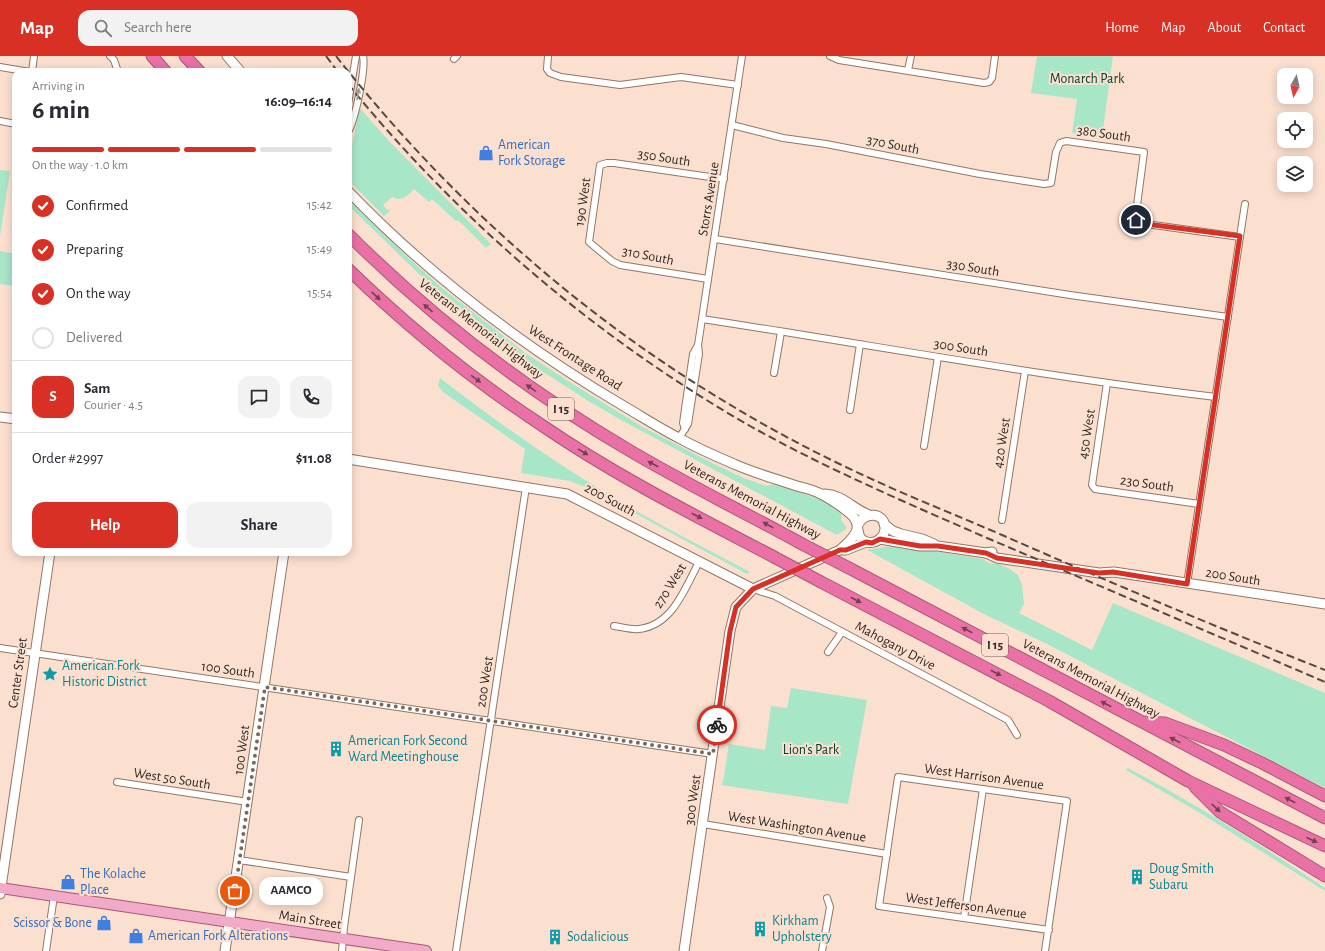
<!DOCTYPE html>
<meta charset="utf-8">
<style>
:root{--surface:#fff;--page:#f2f2f3;--text:#2b2b33;--muted:#7c7c81;--line:#e1e1e2;--accent:#d93025}
body{margin:0;font-family:"Alegreya Sans",sans-serif;background:var(--page);color:var(--text);height:100vh;display:flex;flex-direction:column;font-size:15px;white-space:nowrap}
*{box-sizing:border-box;margin:0}
p{font-size:13px;color:var(--muted)}
.icon{flex:none;width:22px;height:22px;fill:none;stroke:currentColor;stroke-width:2;stroke-linecap:round;stroke-linejoin:round}
.map{position:relative;flex:1;overflow:hidden}
.details{position:absolute;left:12px;top:12px;width:340px;height:488px;display:flex;flex-direction:column;background:var(--surface);border-radius:12px;box-shadow:0 2px 10px #0003}
.details>*{flex:none}
.needle{width:26px;rotate:188deg}
.controls{position:absolute;left:1277px;top:12px;display:grid;gap:8px}
.controls a{display:grid;place-items:center;width:36px;height:36px;border-radius:8px;background:var(--surface);box-shadow:0 2px 10px #0003;font-size:20px}
.pin{position:absolute;display:grid;place-items:center;width:34px;height:34px;color:#fff;margin:-17px;border:2px solid #fff;border-radius:50%;box-shadow:0 1px 4px #0007}
.courier{position:absolute;display:grid;place-items:center;width:40px;height:40px;margin:-20px;border:3px solid #d93025;border-radius:50%;background:#fff;color:#222;box-shadow:0 1px 5px #0007}
.bubble{position:absolute;height:28px;border-radius:12px;background:var(--surface);box-shadow:0 2px 10px #0003;font-size:13px;font-weight:700;line-height:28px;text-align:center}
.summary em{font-style:normal;font-weight:700}
.summary div{display:flex;flex-direction:column-reverse}
.summary{display:flex;align-items:center;justify-content:space-between;height:68px;padding:0 20px}
h1{font-size:26px;font-weight:700;line-height:30px}
.bar{display:grid;grid-template-columns:repeat(4,1fr);gap:6px 4px;align-content:center;height:48px;padding:0 20px}
.bar i{height:5px;border-radius:3px;background:var(--line)}
.bar .active{background:var(--accent)}
.bar p{grid-column:span 4}
.line{display:flex;align-items:center;gap:10px;padding:0 20px;border-top:1px solid var(--line)}
.line div{flex:1}
.round{display:grid;place-items:center;flex:none;width:42px;height:42px;border-radius:12px;background:var(--page)}
ol{padding:0 20px;list-style:none}
li{display:flex;align-items:center;gap:12px;height:44px}
li p{margin-inline-start:auto}
li .icon{padding:4px;border-radius:50%;background:var(--accent);color:#fff;stroke-width:4}
li:last-child{color:var(--muted)}
li i{width:22px;height:22px;border:2px solid var(--line);border-radius:50%}
.primary-button{display:flex;gap:8px;margin-top:auto;padding:8px 20px}
.primary-button a{flex:1;height:46px;border-radius:12px;background:var(--accent);color:#fff;font-size:16px;font-weight:700;line-height:46px;text-align:center}
.primary-button a+a{background:var(--page);color:var(--text)}
header{display:flex;align-items:center;gap:24px;box-sizing:border-box;height:56px;padding:0 20px;background:var(--accent);color:#fff}
header strong{font-size:19px}
nav{display:flex;gap:22px;margin-inline-start:auto;font-size:14px}
.search{width:280px;height:36px;background:var(--page);display:flex;align-items:center;gap:10px;box-sizing:border-box;padding:0 14px;border-radius:12px;color:var(--muted);font-size:15px}
.map>svg:first-child{display:block}
.green{fill:#a8e6c8}
.lines{fill:none;stroke-linecap:round;stroke-linejoin:round}
.street-casing{stroke:#937664;stroke-width:8}
.secondary-casing{stroke:#937664;stroke-width:11}
.primary-casing{stroke:#a95776;stroke-width:12}
.highway-casing{stroke:#a95776;stroke-width:13}
.street{stroke:#fff;stroke-width:6}
.secondary{stroke:#fff;stroke-width:9}
.primary{stroke:#f2aac9;stroke-width:10}
.highway{stroke:#e971a5;stroke-width:11}
.rail{stroke:#574940;stroke-width:2;stroke-dasharray:8 4;stroke-linecap:butt}
.highway-bridge-casing{stroke:#a95776;stroke-width:13;stroke-linecap:butt}
.highway-bridge{stroke:#e971a5;stroke-width:11}
.oneway{fill:#a39e9b}
.oneway2{fill:#73414f}
.done{stroke:#79685e;stroke-width:4;stroke-dasharray:0 7.2}
.route{stroke:#d93025;stroke-width:5}
.labels{text-anchor:middle;dominant-baseline:central;stroke-width:4;stroke-linejoin:round;paint-order:stroke}
.shield{fill:#fbe0d0;stroke:#6f5e55;stroke-width:1}
.shield-label{font-size:13px;font-weight:bold;fill:#332720}
.park-label{font-size:14px;fill:#02402b;stroke:#fbe0d0}
.street-label{font-size:14px;fill:#332720;stroke:#fbe0d0}
.shop-label{font-size:14px;fill:#366cbe;stroke:#fbe0d0;text-anchor:start}
.culture-label{font-size:14px;fill:#0d838f;stroke:#fbe0d0;text-anchor:start}
</style>
<header>
<strong>Map</strong>
<div class="search"><svg class="icon" aria-label="search" viewBox="0 0 24 24"><circle cx="10" cy="10" r="6"/><path d="M15 15l6 6"/></svg>Search here</div>
<nav><a>Home</a><a>Map</a><a>About</a><a>Contact</a></nav>
</header>
<div class="map">
<svg width="1325" height="895" viewBox="0 0 1325 895">
<rect width="100%" height="100%" fill="#fbe0d0"/>
<g class="green">
<path d="M1037 0H1113L1102 81 1072 77 1077 43 1031 37Z"/>
<path d="M359 51 387 83 491 188 486 192 458 164 456 165 432 143 429 146 414 133C407 140 402 146 392 141L383 149 387 154 389 153 390 155 384 160 351 127C342 116 351 97 353 85 356 74 357 62 359 51Z"/>
<path d="M0 114 10 115 0 180Z"/>
<path d="M348 144 413 206 442 232 524 296 568 325 641 370 714 408 744 422 766 430 775 428 822 444 842 456 841 464 847 472 837 479 621 364 590 346 526 305 484 273 418 217 348 149Z"/>
<path d="M0 195 16 198V230L0 228Z"/>
<path d="M440 322C503 371 569 416 638 456 675 477 713 496 750 516L747 518 662 472 608 442 583 430 570 425 521 417 525 393 443 336 438 330Z"/>
<path d="M892 490 906 493 909 491 983 503 989 507 999 508 1010 513 1018 519 1022 529 1024 548 1019 557 1092 594 1113 547 1325 637V732L1045 587 984 558 867 494Z"/>
<path d="M791 632 867 644 848 748 721 729 723 726 729 688 765 694 771 650 787 652Z"/>
<path d="M1128 712C1196 748 1261 789 1325 832V835L1200 757 1126 714Z"/>
</g>
<g class="lines">
<defs>
<g id="street">
<path d="M110 0 114 4 118 16"/>
<path d="M548 0 547 13 550 17 561 21 620 29 681 21 738 29"/>
<path d="M830 0 839 4 984 27 989 26 992 22 995 0"/>
<path d="M454 3 457 0"/>
<path d="M0 11 30 16"/>
<path d="M908 14 911 0"/>
<path d="M32 16 34 0"/>
<path d="M348 48 356 0"/>
<path d="M0 65 16 68"/>
<path d="M732 69 783 82 826 88 980 118 1044 128 1051 127 1056 96 1060 87 1066 85 1144 96 1136 157V164L1146 168 1240 181"/>
<path d="M348 76C355 64 366 13 363 0"/>
<path d="M715 183 1070 239 1228 261"/>
<path d="M708 223 620 209 612 205 589 186 600 109 607 107H614L724 123"/>
<path d="M702 263C873 289 1044 321 1216 341"/>
<path d="M774 317 781 276"/>
<path d="M1107 327 1092 429 1095 433 1199 448"/>
<path d="M850 354 860 288"/>
<path d="M685 373 683 367 688 332 693 298 698 289"/>
<path d="M679 382 688 368 699 298 698 289 742 0"/>
<path d="M924 390 938 301"/>
<path d="M1002 464 1025 315"/>
<path d="M1187 528 1245 148"/>
<path d="M753 533 775 540 1008 664 1017 679"/>
<path d="M614 570C622 571 631 574 639 573 673 569 685 532 699 506"/>
<path d="M0 592 713 698"/>
<path d="M828 596 842 576"/>
<path d="M117 726 248 746"/>
<path d="M703 768 887 798"/>
<path d="M239 804 351 821"/>
<path d="M964 862 983 733"/>
<path d="M46 895 54 840"/>
<path d="M342 895 344 871 359 764"/>
<path d="M456 895 526 431"/>
<path d="M822 895 830 851 827 842"/>
<path d="M1045 895 1067 745 898 721 879 850 1049 874"/>
</g>
<g id="secondary">
<path d="M227 0 241 16"/>
<path d="M348 135C430 220 525 292 627 352 644 362 661 373 679 382 697 392 715 400 734 408 754 417 776 423 797 430 805 432 814 434 821 438 827 441 833 445 839 449 844 453 851 457 855 463 860 471 855 483 867 486 876 488 884 482 885 473 886 456 863 454 857 471"/>
<path d="M0 361 16 363"/>
<path d="M348 403 567 438 753 533"/>
<path d="M825 438C843 439 853 453 869 459"/>
<path d="M884 468 893 475 901 478 922 483 934 488"/>
<path d="M880 483 920 490H938L986 497 992 496"/>
<path d="M843 494H846L866 486"/>
<path d="M986 497 997 502 1099 517 1114 516 1325 548"/>
<path d="M0 838 50 496"/>
<path d="M225 895 284 496"/>
<path d="M684 895 730 575 736 551 753 533 840 494C847 487 853 484 857 474"/>
</g>
<path id="primary" d="M0 832 426 895"/>
<g id="highway">
<path d="M152 0 166 16"/>
<path d="M185 0 200 16"/>
<path d="M348 178C432 262 525 333 627 393 684 427 744 456 802 488"/>
<path d="M348 213C408 271 473 324 543 370 616 420 696 460 774 501"/>
<path d="M849 512 1325 762"/>
<path d="M821 526 1049 645 1188 725 1325 790"/>
<path d="M1146 666 1165 667 1224 689 1262 707 1325 740"/>
<path d="M1195 731 1220 756 1325 820"/>
</g>
</defs>
<use href="#street" class="street-casing"/>
<use href="#secondary" class="secondary-casing"/>
<use href="#primary" class="primary-casing"/>
<use href="#highway" class="highway-casing"/>
<use href="#street" class="street"/>
<use href="#secondary" class="secondary"/>
<use href="#primary" class="primary"/>
<use href="#highway" class="highway"/>
<g class="rail">
<path d="M326 0 338 16"/>
<path d="M336 0C442 135 572 253 719 342 766 371 815 397 865 420 910 441 956 459 1002 479 1109 526 1216 571 1325 614"/>
<path d="M348 28C459 165 598 283 750 370 827 413 907 447 987 482 1100 530 1213 578 1325 626"/>
</g>
<defs>
<g id="highway-bridge">
<path d="M802 488 849 512"/>
<path d="M774 501 821 526"/>
</g>
</defs>
<use href="#highway-bridge" class="highway-bridge-casing"/>
<use href="#highway-bridge" class="highway-bridge"/>
</g>
<defs><path id="oneway-solid" d="M-6-.8H1V-3.2L6.5 0L1 3.2V.8H-6Z"/></defs>
<use class="oneway" href="#oneway-solid" transform="translate(358 38) rotate(-81)"/>
<g class="oneway2">
<use href="#oneway-solid" transform="translate(376 240) rotate(43)"/>
<use href="#oneway-solid" transform="translate(428 252) rotate(-140)"/>
<use href="#oneway-solid" transform="translate(476 323) rotate(36)"/>
<use href="#oneway-solid" transform="translate(531 332) rotate(-145)"/>
<use href="#oneway-solid" transform="translate(583 396) rotate(31)"/>
<use href="#oneway-solid" transform="translate(653 408) rotate(-152)"/>
<use href="#oneway-solid" transform="translate(697 460) rotate(28)"/>
<use href="#oneway-solid" transform="translate(768 469) rotate(-151)"/>
<use href="#oneway-solid" transform="translate(856 544) rotate(28)"/>
<use href="#oneway-solid" transform="translate(967 574) rotate(-152)"/>
<use href="#oneway-solid" transform="translate(996 617) rotate(28)"/>
<use href="#oneway-solid" transform="translate(1106 648) rotate(-152)"/>
<use href="#oneway-solid" transform="translate(1175 684) rotate(-153)"/>
<use href="#oneway-solid" transform="translate(1290 744) rotate(-152)"/>
<use href="#oneway-solid" transform="translate(1216 752) rotate(43)"/>
<use href="#oneway-solid" transform="translate(1312 784) rotate(25)"/>
</g>
<g class="lines">
<path class="done" d="M235 835 265 631 713 698 717 669"/>
<path class="route" d="M717 669 730 575 736 551 753 533 840 494H846L866 486 872 487 880 483 920 490H938L986 497 997 502 1099 517 1113 516 1187 528 1240 180 1146 168 1136 164"/>
</g>
<defs>
<symbol id="shop-bare" viewBox="-9 -9 18 18"><path d="M-5-2.5h2.3a2.7 3.5 0 0 1 5.4 0H5L5.5 6h-11ZM-1.5-2.5h3a1.5 2.3 0 0 0-3 0Z" fill="#3f7fe0" stroke="#fbe0d0" stroke-width="2.5" paint-order="stroke"/></symbol>
<symbol id="sight-bare" viewBox="-9 -9 18 18"><path d="M0-6L1.8-2.2L6-1.7L2.9 1.2L3.7 5.4L0 3.3L-3.7 5.4L-2.9 1.2L-6-1.7L-1.8-2.2Z" fill="#0f9aa8" stroke="#fbe0d0" stroke-width="2.5" paint-order="stroke"/></symbol>
<symbol id="building-bare" viewBox="-9 -9 18 18"><path d="M-4-6H4V6H1V3H-1V6H-4ZM-2.5-4.3h1.7v1.8h-1.7ZM.8-4.3h1.7v1.8H.8ZM-2.5-1h1.7V.8h-1.7ZM.8-1h1.7V.8H.8Z" fill="#0f9aa8" stroke="#fbe0d0" stroke-width="2.5" paint-order="stroke"/></symbol>
</defs>
<g fill-rule="evenodd">
<use href="#shop-bare" x="475" y="86" width="22" height="22"/>
<use href="#sight-bare" x="39" y="607" width="22" height="22"/>
<use href="#building-bare" x="325" y="682" width="22" height="22"/>
<use href="#building-bare" x="1126" y="810" width="22" height="22"/>
<use href="#shop-bare" x="57" y="815" width="22" height="22"/>
<use href="#shop-bare" x="93" y="856" width="22" height="22"/>
<use href="#building-bare" x="749" y="862" width="22" height="22"/>
<use href="#shop-bare" x="125" y="869" width="22" height="22"/>
<use href="#building-bare" x="544" y="870" width="22" height="22"/>
</g>
<g class="labels">
<g class="shield">
<rect x="548" y="342" width="26" height="22" rx="3"/>
<rect x="982" y="578" width="26" height="22" rx="3"/>
</g>
<g class="shield-label">
<text x="561" y="353">I 15</text>
<text x="995" y="589">I 15</text>
</g>
<g class="park-label">
<text x="1087" y="23">Monarch Park</text>
<text x="811" y="694">Lion's Park</text>
</g>
<g class="street-label">
<text transform="translate(1104 78) rotate(8)">380 South</text>
<text transform="translate(893 89) rotate(11)">370 South</text>
<text transform="translate(664 102) rotate(9)">350 South</text>
<text transform="translate(709 143) rotate(-81)">Storrs Avenue</text>
<text transform="translate(583 146) rotate(-82)">190 West</text>
<text transform="translate(648 200) rotate(11)">310 South</text>
<text transform="translate(973 212) rotate(9)">330 South</text>
<text transform="translate(481 273) rotate(38)">Veterans Memorial Highway</text>
<text transform="translate(961 292) rotate(9)">300 South</text>
<text transform="translate(575 302) rotate(33)">West Frontage Road</text>
<text transform="translate(1087 378) rotate(-81)">450 West</text>
<text transform="translate(1002 387) rotate(-81)">420 West</text>
<text transform="translate(1147 428) rotate(8)">230 South</text>
<text transform="translate(610 444) rotate(28)">200 South</text>
<text transform="translate(752 444) rotate(28)">Veterans Memorial Highway</text>
<text transform="translate(1233 521) rotate(9)">200 South</text>
<text transform="translate(670 530) rotate(-58)">270 West</text>
<text transform="translate(895 590) rotate(28)">Mahogany Drive</text>
<text transform="translate(228 614) rotate(8)">100 South</text>
<text transform="translate(18 617) rotate(-82)">Center Street</text>
<text transform="translate(1091 623) rotate(28)">Veterans Memorial Highway</text>
<text transform="translate(485 626) rotate(-81)">200 West</text>
<text transform="translate(242 694) rotate(-82)">100 West</text>
<text transform="translate(984 721) rotate(8)">West Harrison Avenue</text>
<text transform="translate(172 723) rotate(9)">West 50 South</text>
<text transform="translate(693 744) rotate(-82)">300 West</text>
<text transform="translate(797 771) rotate(9)">West Washington Avenue</text>
<text transform="translate(966 850) rotate(8)">West Jefferson Avenue</text>
<text transform="translate(310 864) rotate(9)">Main Street</text>
</g>
<g class="shop-label">
<text x="498" y="89">American<tspan x="498" dy="16">Fork Storage</tspan></text>
<text x="80" y="818">The Kolache<tspan x="80" dy="16">Place</tspan></text>
<text x="92" y="867" text-anchor="end">Scissor &amp; Bone</text>
<text x="148" y="880">American Fork Alterations</text>
</g>
<g class="culture-label">
<text x="62" y="610">American Fork<tspan x="62" dy="16">Historic District</tspan></text>
<text x="348" y="685">American Fork Second<tspan x="348" dy="16">Ward Meetinghouse</tspan></text>
<text x="1149" y="813">Doug Smith<tspan x="1149" dy="16">Subaru</tspan></text>
<text x="772" y="865">Kirkham<tspan x="772" dy="16">Upholstery</tspan></text>
<text x="567" y="881">Sodalicious</text>
</g>
</g>
</svg>
<div class="controls">
<a><svg class="needle" viewBox="-14 -14 28 28"><path d="M0-13l5 13h-10z" fill="#e53935"/><path d="M0 13l5-13h-10z" fill="#7c7c81"/></svg></a>
<a><svg class="icon" aria-label="locate" viewBox="0 0 24 24"><circle cx="12" cy="12" r="6"/><path d="M12 2v4M12 18v4M2 12h4M18 12h4"/></svg></a>
<a><svg class="icon" aria-label="layers" viewBox="0 0 24 24"><path d="M12 4l9 5-9 5-9-5zM3 14l9 5 9-5"/></svg></a>
</div>
<div class="pin" style="left:235px;top:835px;background:#ea580c"><svg class="icon" aria-label="bag" viewBox="0 0 24 24"><path d="M5 8h14l-1 12H6zM9 8a3 3 0 0 1 6 0"/></svg></div>
<div class="pin" style="left:1136px;top:164px;background:#1f2937"><svg class="icon" aria-label="home" viewBox="0 0 24 24"><path d="M3 11l9-7 9 7M6 9v11h12V9"/></svg></div>
<div class="courier" style="left:717px;top:669px"><svg class="icon" aria-label="bike" viewBox="0 0 24 24"><circle cx="6" cy="16" r="4"/><circle cx="18" cy="16" r="4"/><path d="M6 16l4-8h5l3 8M10 8l3 8H6M13 5h3"/></svg></div>
<div class="bubble" style="left:259px;top:821px;width:64px">AAMCO</div>
<section class="details">
<div class="summary"><div><h1>6 min</h1><p>Arriving in</p></div><em>16:09–16:14</em></div>
<div class="bar"><i class="active"></i><i class="active"></i><i class="active"></i><i></i><p>On the way · 1.0 km</p></div>
<ol>
<li><svg class="icon" aria-label="check" viewBox="0 0 24 24"><path d="M5 12l5 5 9-10"/></svg>Confirmed<p>15:42</p></li>
<li><svg class="icon" aria-label="check" viewBox="0 0 24 24"><path d="M5 12l5 5 9-10"/></svg>Preparing<p>15:49</p></li>
<li><svg class="icon" aria-label="check" viewBox="0 0 24 24"><path d="M5 12l5 5 9-10"/></svg>On the way<p>15:54</p></li>
<li><i></i>Delivered</li>
</ol>
<div class="line" style="height:72px"><b class="round" style="background:var(--accent);color:#fff">S</b><div><b>Sam</b><p>Courier · 4.5</p></div><a class="round"><svg class="icon" aria-label="chat" viewBox="0 0 24 24"><path d="M4 5h16v11H9l-5 4z"/></svg></a><a class="round"><svg class="icon" aria-label="phone" viewBox="0 0 24 24"><path d="M5 4h4l2 5-3 2q2 4 5 5l2-3 5 2v4C11 20 4 13 5 4z"/></svg></a></div>
<div class="line" style="height:52px"><div>Order #2997</div><b>$11.08</b></div>
<div class="primary-button"><a>Help</a><a>Share</a></div>
</section>
</div>
